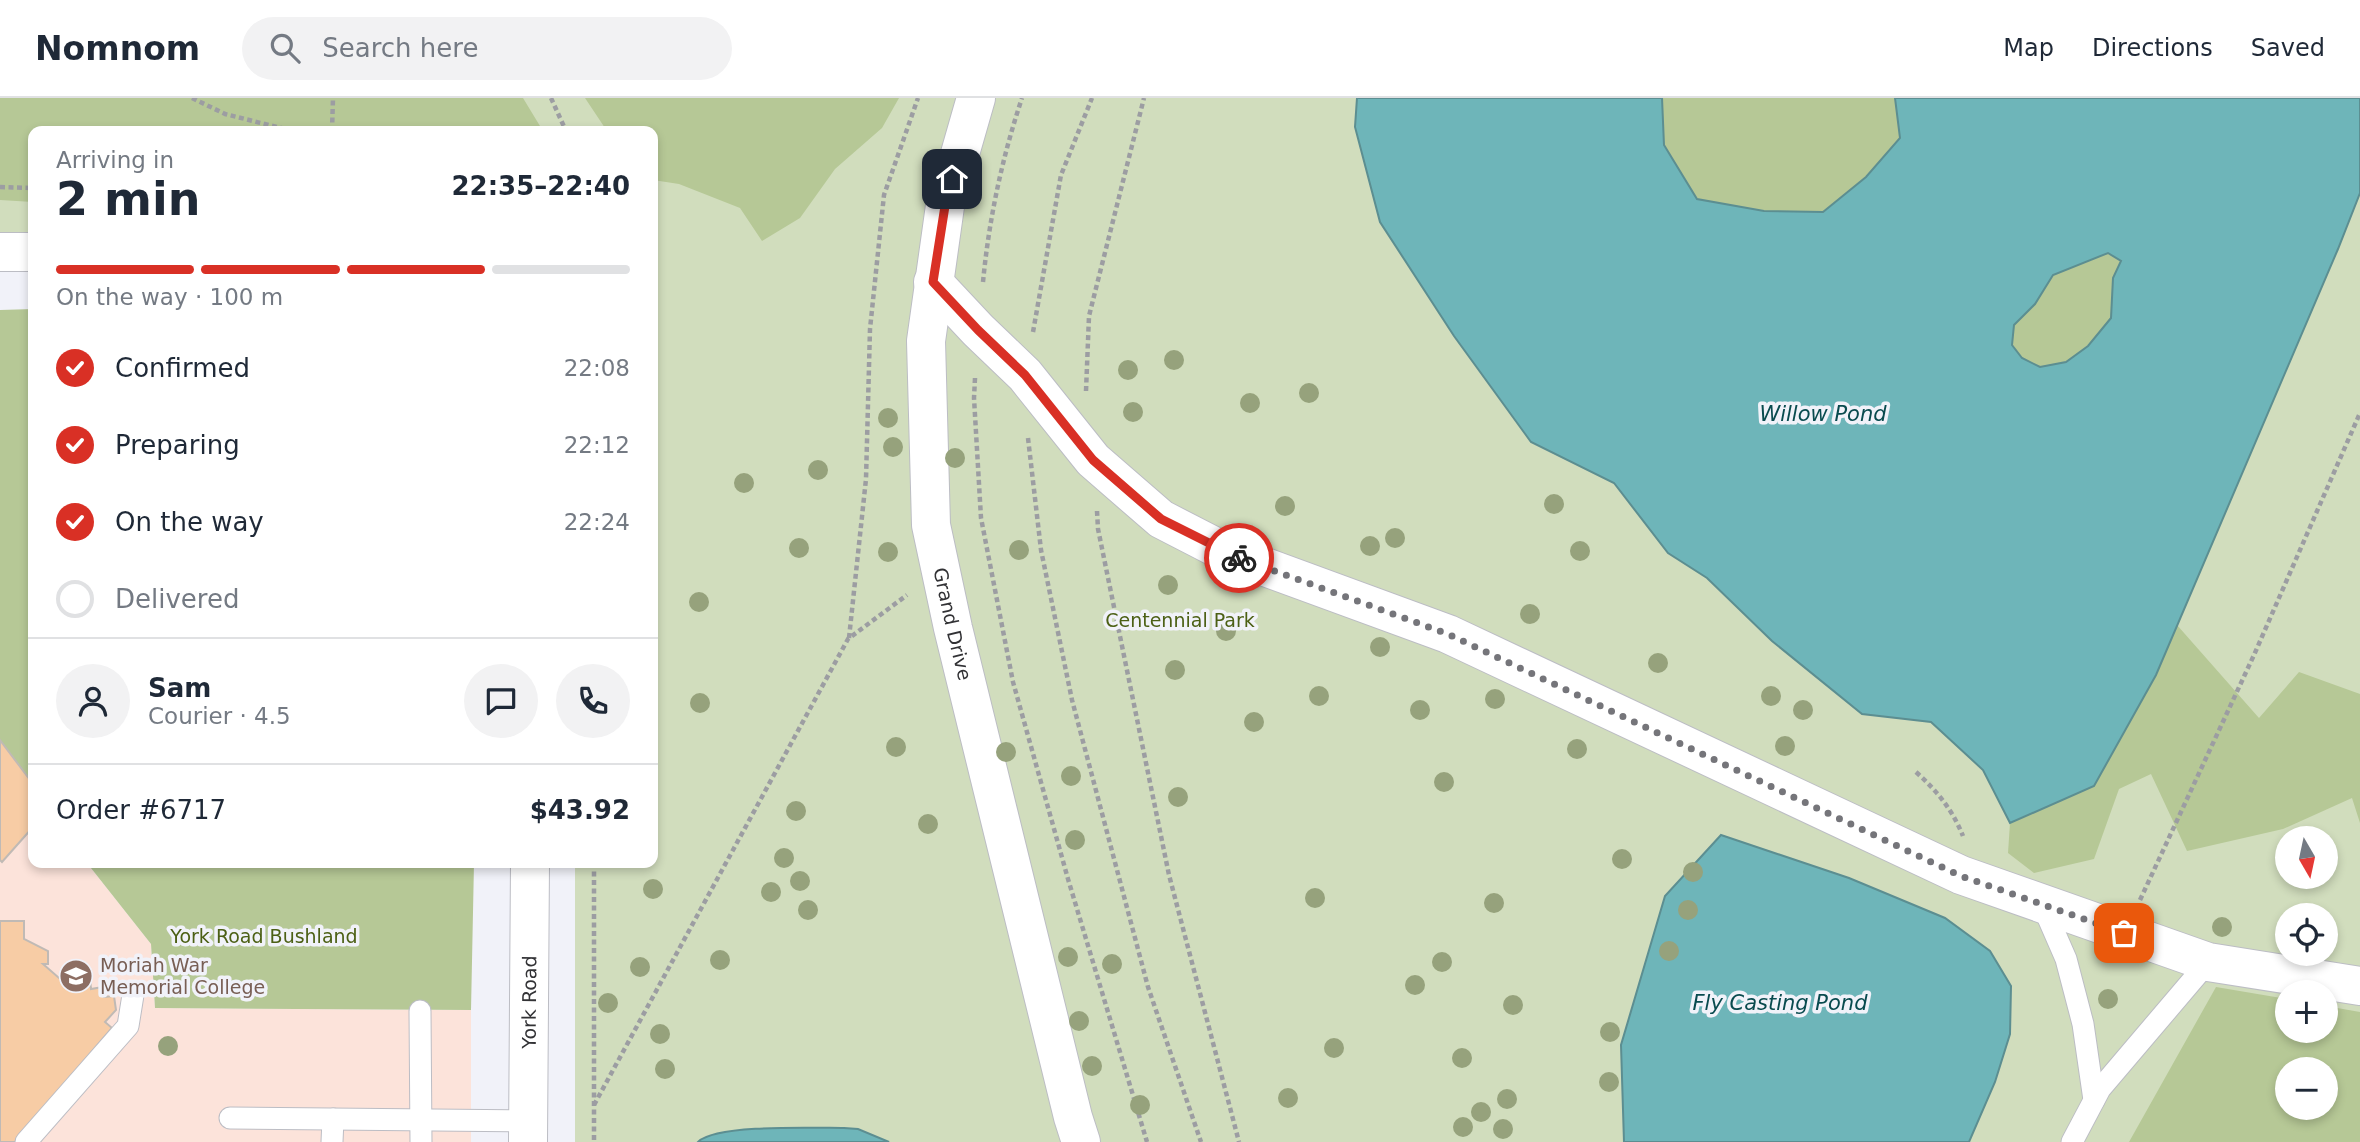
<!DOCTYPE html>
<meta charset="utf-8">
<style>
:root{--surface:#fff;--page:#f2f2f3;--text:#1f2937;--muted:#747a83;--line:#e0e1e3;--accent:#d93025}
body{margin:0;font-family:"DejaVu Sans",sans-serif;background:var(--page);color:var(--text);height:100vh;display:flex;flex-direction:column;font-size:26px;white-space:nowrap}
*{box-sizing:border-box;margin:0}
p{font-size:23px;color:var(--muted)}
.icon{flex:none;width:38px;height:38px;fill:none;stroke:currentColor;stroke-width:2;stroke-linecap:round;stroke-linejoin:round}
.map{position:relative;flex:1;overflow:hidden}
.drawer{position:absolute;left:28px;top:28px;width:630px;height:742px;display:flex;flex-direction:column;background:var(--surface);border-radius:14px;box-shadow:0 4px 10px #0003}
.drawer>*{flex:none}
.needle{width:46px;rotate:171deg}
.controls{position:absolute;left:2275px;top:728px;display:grid;gap:14px}
.controls a{display:grid;place-items:center;width:63px;height:63px;border-radius:50%;background:var(--surface);box-shadow:0 4px 10px #0003;font-size:35px}
.pin{position:absolute;display:grid;place-items:center;width:60px;height:60px;color:#fff;margin:-30px;border-radius:14px;box-shadow:0 4px 10px #0006}
.courier{position:absolute;display:grid;place-items:center;width:70px;height:70px;margin:-35px;border:5px solid #d93025;border-radius:50%;background:#fff;color:#222;box-shadow:0 2px 9px #0007}
.summary em{font-style:normal;font-weight:800}
.summary div{display:flex;flex-direction:column-reverse}
.summary{display:flex;align-items:center;justify-content:space-between;height:119px;padding:0 28px}
h1{font-size:46px;font-weight:800;line-height:52px}
.bar{display:grid;grid-template-columns:repeat(4,1fr);gap:10px 7px;align-content:center;height:84px;padding:0 28px}
.bar i{height:9px;border-radius:5px;background:var(--line)}
.bar .current{background:var(--accent)}
.bar p{grid-column:span 4}
.line{display:flex;align-items:center;gap:18px;padding:0 28px;border-top:2px solid var(--line)}
.line div{flex:1}
.round{display:grid;place-items:center;flex:none;width:74px;height:74px;border-radius:37px;background:var(--page)}
ol{padding:0 28px;list-style:none}
li{display:flex;align-items:center;gap:21px;height:77px}
li p{margin-inline-start:auto}
li .icon{padding:7px;border-radius:50%;background:var(--accent);color:#fff;stroke-width:4}
li:last-child{color:var(--muted)}
li i{width:38px;height:38px;border:4px solid var(--line);border-radius:50%}
header{display:flex;align-items:center;gap:42px;box-sizing:border-box;height:98px;padding:0 35px;background:var(--surface);border-bottom:2px solid var(--line)}
header strong{font-size:33px}
nav{display:flex;gap:38px;margin-inline-start:auto;font-size:24px}
.search{width:490px;height:63px;background:var(--page);display:flex;align-items:center;gap:18px;box-sizing:border-box;padding:0 24px;border-radius:38px;color:var(--muted);font-size:26px}
.map>svg:first-child{display:block}
.education{fill:#fce3da}
.green{fill:#d1ddbd;fill-rule:evenodd}
.forest{fill:#b6c896;fill-rule:evenodd}
.water{fill:#6eb5b9;stroke:#5c8e91;stroke-width:2;fill-rule:evenodd}
.building{fill:#f7cca5;stroke:#c0bab5;stroke-width:2}
.lines{fill:none;stroke-linecap:round;stroke-linejoin:round}
.service-casing{stroke:#bcbdc4;stroke-width:23}
.minor-casing{stroke:#bcbdc4;stroke-width:40}
.secondary-casing{stroke:#bcbdc4;stroke-width:40}
.path{stroke:#9c9da2;stroke-width:4.5;stroke-dasharray:5 3.5;stroke-linecap:butt}
.service{stroke:#fff;stroke-width:21}
.minor{stroke:#fff;stroke-width:38}
.secondary{stroke:#fff;stroke-width:38}
.tree{fill:#96a27c}
.done{stroke:#75757a;stroke-width:7;stroke-dasharray:0 12.6}
.route{stroke:#d93025;stroke-width:9}
.labels{text-anchor:middle;dominant-baseline:central;stroke-width:7;stroke-linejoin:round;paint-order:stroke}
.park-label{font-size:19px;fill:#4c6015;stroke:#f1f2f9}
.street-label{font-size:19px;fill:#323235;stroke:#f1f2f9}
.education-label{font-size:19px;fill:#785e54;stroke:#f1f2f9;text-anchor:start}
.water-label{font-size:21px;font-style:italic;fill:#094b4f;stroke:#f1f2f9}
</style>
<header>
<strong>Nomnom</strong>
<div class="search"><svg class="icon" aria-label="search" viewBox="0 0 24 24"><circle cx="10" cy="10" r="6"/><path d="M15 15l6 6"/></svg>Search here</div>
<nav><a>Map</a><a>Directions</a><a>Saved</a></nav>
</header>
<div class="map">
<svg width="2360" height="1044" viewBox="0 0 2360 1044">
<rect width="100%" height="100%" fill="#f1f2f9"/>
<path class="education" d="M0 651 33 697V765H87L151 846 155 910 471 912V1044H0Z"/>
<path class="green" d="M0 0H2360V1044H575V765H653V33H33V135H0ZM2287 740H2326V779H2287ZM2287 817H2326V856H2287ZM2287 894H2326V933H2287ZM2287 971H2326V1010H2287Z"/>
<g class="forest">
<path d="M0 0H523L543 33H33V104L0 102Z"/>
<path d="M585 0H899L882 30 835 71 800 120 762 143 740 110 679 86 653 82V33H607Z"/>
<path d="M1662 0H1895L1900 40 1866 79 1823 114 1764 113 1697 101 1664 47Z"/>
<path d="M2108 155 2121 163 2113 180 2111 220 2088 248 2066 265 2040 269 2022 260 2012 247 2014 227 2035 206 2053 177Z"/>
<path d="M33 211V697L0 652V212Z"/>
<path d="M2177 527 2259 620 2299 574 2360 596V725L2352 700 2283 731 2187 753 2151 676 2119 691 2094 761 2034 775 2008 755 2010 725 2094 688Z"/>
<path d="M87 765H474L471 912 155 910 151 846Z"/>
<path d="M2216 889 2287 901V933H2326V908L2360 914V1044H2129ZM2326 971V1010H2287V971Z"/>
</g>
<g class="water">
<path d="M1357 0H1662L1664 47 1697 101 1764 113 1823 114 1866 79 1900 40 1895 0H2360V95L2338 151 2156 577 2094 688 2010 725 1983 672 1931 624 1862 616 1772 543 1707 480 1668 455 1614 385 1531 344 1454 238 1380 124 1355 29ZM2108 155 2121 163 2113 180 2111 220 2088 248 2066 264 2040 269 2022 260 2012 247 2014 227 2035 206 2053 177Z"/>
<path d="M1721 737 1849 780 1945 820 1990 853 2011 888 2010 936 1995 984 1969 1044H1624L1621 947 1665 798Z"/>
<path d="M844 1030 858 1031 889 1044H698C716 1026 815 1030 844 1030Z"/>
</g>
<g class="building">
<path d="M0 642 33 686V729L2 764 0 762Z"/>
<path d="M0 823H24V841L48 853V866H43L59 880 69 870 78 869 80 881 90 880 91 891 103 889 104 899 114 898 116 912 105 924 112 930 15 1044H0Z"/>
</g>
<g class="lines">
<defs>
<g id="service">
<path d="M2042 806 2066 861 2083 926 2094 1002"/>
<path d="M420 913 421 1044"/>
<path d="M230 1020 528 1023"/>
<path d="M26 1044 128 928 133 897"/>
<path d="M332 1044 333 1021"/>
<path d="M2072 1044 2100 991 2208 864"/>
</g>
<g id="minor">
<path id="s1" d="M976 0 945 108 926 243 931 427 953 530 1073 1019 1081 1044"/>
<path d="M933 184 978 232 1025 277 1093 362 1161 421 1227 455 1448 536 1961 777 2208 864 2360 888"/>
</g>
<g id="secondary">
<path d="M0 154H33"/>
<path id="s2" d="M528 1044 530 765"/>
</g>
</defs>
<use href="#service" class="service-casing"/>
<use href="#minor" class="minor-casing"/>
<use href="#secondary" class="secondary-casing"/>
<g class="path">
<path d="M192 0 225 16 293 33"/>
<path d="M551 0 566 33"/>
<path d="M332 33 333 0"/>
<path d="M0 89 33 90"/>
<path d="M983 184C989 121 1002 60 1022 0"/>
<path d="M1033 234 1061 77 1092 0"/>
<path d="M975 280 974 300 981 420 1013 584 1068 781 1147 1044"/>
<path d="M1086 293 1089 218 1144 0"/>
<path d="M653 322V326"/>
<path d="M1028 340 1041 452 1072 602 1148 889 1201 1044"/>
<path d="M1097 413 1098 431 1169 777 1239 1044"/>
<path d="M849 540 866 381 870 231 884 97 918 0"/>
<path d="M1916 674C1937 693 1952 711 1963 738"/>
<path d="M594 765V1044"/>
<path d="M2140 802 2254 557 2360 315"/>
<path d="M594 1007 848 541 907 497"/>
</g>
<use href="#service" class="service"/>
<use href="#minor" class="minor"/>
<use href="#secondary" class="secondary"/>
</g>
<g class="tree">
<circle cx="1174" cy="262" r="10"/>
<circle cx="1128" cy="272" r="10"/>
<circle cx="1309" cy="295" r="10"/>
<circle cx="1250" cy="305" r="10"/>
<circle cx="1133" cy="314" r="10"/>
<circle cx="888" cy="320" r="10"/>
<circle cx="893" cy="349" r="10"/>
<circle cx="955" cy="360" r="10"/>
<circle cx="818" cy="372" r="10"/>
<circle cx="744" cy="385" r="10"/>
<circle cx="1554" cy="406" r="10"/>
<circle cx="1285" cy="408" r="10"/>
<circle cx="1395" cy="440" r="10"/>
<circle cx="1370" cy="448" r="10"/>
<circle cx="799" cy="450" r="10"/>
<circle cx="1019" cy="452" r="10"/>
<circle cx="1580" cy="453" r="10"/>
<circle cx="888" cy="454" r="10"/>
<circle cx="1168" cy="487" r="10"/>
<circle cx="699" cy="504" r="10"/>
<circle cx="1530" cy="516" r="10"/>
<circle cx="1226" cy="533" r="10"/>
<circle cx="1380" cy="549" r="10"/>
<circle cx="1658" cy="565" r="10"/>
<circle cx="1175" cy="572" r="10"/>
<circle cx="1319" cy="598" r="10"/>
<circle cx="1771" cy="598" r="10"/>
<circle cx="1495" cy="601" r="10"/>
<circle cx="700" cy="605" r="10"/>
<circle cx="1420" cy="612" r="10"/>
<circle cx="1803" cy="612" r="10"/>
<circle cx="1254" cy="624" r="10"/>
<circle cx="1785" cy="648" r="10"/>
<circle cx="896" cy="649" r="10"/>
<circle cx="1577" cy="651" r="10"/>
<circle cx="1006" cy="654" r="10"/>
<circle cx="1071" cy="678" r="10"/>
<circle cx="1444" cy="684" r="10"/>
<circle cx="1178" cy="699" r="10"/>
<circle cx="796" cy="713" r="10"/>
<circle cx="928" cy="726" r="10"/>
<circle cx="1075" cy="742" r="10"/>
<circle cx="784" cy="760" r="10"/>
<circle cx="1622" cy="761" r="10"/>
<circle cx="1693" cy="774" r="10"/>
<circle cx="800" cy="783" r="10"/>
<circle cx="653" cy="791" r="10"/>
<circle cx="771" cy="794" r="10"/>
<circle cx="1315" cy="800" r="10"/>
<circle cx="1494" cy="805" r="10"/>
<circle cx="808" cy="812" r="10"/>
<circle cx="1688" cy="812" r="10"/>
<circle cx="2222" cy="829" r="10"/>
<circle cx="1669" cy="853" r="10"/>
<circle cx="1068" cy="859" r="10"/>
<circle cx="720" cy="862" r="10"/>
<circle cx="1442" cy="864" r="10"/>
<circle cx="1112" cy="866" r="10"/>
<circle cx="640" cy="869" r="10"/>
<circle cx="1415" cy="887" r="10"/>
<circle cx="2108" cy="901" r="10"/>
<circle cx="608" cy="905" r="10"/>
<circle cx="1513" cy="907" r="10"/>
<circle cx="1079" cy="923" r="10"/>
<circle cx="1610" cy="934" r="10"/>
<circle cx="660" cy="936" r="10"/>
<circle cx="168" cy="948" r="10"/>
<circle cx="1334" cy="950" r="10"/>
<circle cx="1462" cy="960" r="10"/>
<circle cx="1092" cy="968" r="10"/>
<circle cx="665" cy="971" r="10"/>
<circle cx="1609" cy="984" r="10"/>
<circle cx="1288" cy="1000" r="10"/>
<circle cx="1507" cy="1001" r="10"/>
<circle cx="1140" cy="1007" r="10"/>
<circle cx="1481" cy="1014" r="10"/>
<circle cx="1463" cy="1029" r="10"/>
<circle cx="1503" cy="1031" r="10"/>
</g>
<g class="lines">
<path class="done" d="M1239 460 1448 536 1961 778 2124 835"/>
<path class="route" d="M952 81 945 108 933 184 978 232 1025 277 1093 362 1161 421 1239 460"/>
</g>
<defs>
<symbol id="school-disc" viewBox="-11 -11 22 22"><circle r="9.5" fill="#8d6e63" stroke="#f1f2f9"/><path d="M0-5L7-2L0 1L-7-2ZM-4 1L0 2.5L4 1V4Q0 6-4 4Z" fill="#fff"/></symbol>
</defs>
<g fill-rule="evenodd">
<use href="#school-disc" x="57" y="859" width="38" height="38"/>
</g>
<g class="labels">
<g class="park-label">
<text x="1180" y="522">Centennial Park</text>
<text x="264" y="838">York Road Bushland</text>
</g>
<g class="street-label">
<text stroke="none"><textPath href="#s1" startOffset="534">Grand Drive</textPath></text>
<text stroke="none"><textPath href="#s2" startOffset="140">York Road</textPath></text>
</g>
<g class="education-label">
<text x="100" y="867">Moriah War<tspan x="100" dy="22">Memorial College</tspan></text>
</g>
<g class="water-label">
<text x="1823" y="316">Willow Pond</text>
<text x="1780" y="905">Fly Casting Pond</text>
</g>
</g>
</svg>
<div class="controls">
<a><svg class="needle" viewBox="-14 -14 28 28"><path d="M0-13l5 13h-10z" fill="#e53935"/><path d="M0 13l5-13h-10z" fill="#747a83"/></svg></a>
<a><svg class="icon" aria-label="locate" viewBox="0 0 24 24"><circle cx="12" cy="12" r="6"/><path d="M12 2v4M12 18v4M2 12h4M18 12h4"/></svg></a>
<a>+</a>
<a>−</a>
</div>
<div class="pin" style="left:2124px;top:835px;background:#ea580c"><svg class="icon" aria-label="bag" viewBox="0 0 24 24"><path d="M5 8h14l-1 12H6zM9 8a3 3 0 0 1 6 0"/></svg></div>
<div class="pin" style="left:952px;top:81px;background:#1f2937"><svg class="icon" aria-label="home" viewBox="0 0 24 24"><path d="M3 11l9-7 9 7M6 9v11h12V9"/></svg></div>
<div class="courier" style="left:1239px;top:460px"><svg class="icon" aria-label="bike" viewBox="0 0 24 24"><circle cx="6" cy="16" r="4"/><circle cx="18" cy="16" r="4"/><path d="M6 16l4-8h5l3 8M10 8l3 8H6M13 5h3"/></svg></div>
<section class="drawer">
<div class="summary"><div><h1>2 min</h1><p>Arriving in</p></div><em>22:35–22:40</em></div>
<div class="bar"><i class="current"></i><i class="current"></i><i class="current"></i><i></i><p>On the way · 100 m</p></div>
<ol>
<li><svg class="icon" aria-label="check" viewBox="0 0 24 24"><path d="M5 12l5 5 9-10"/></svg>Confirmed<p>22:08</p></li>
<li><svg class="icon" aria-label="check" viewBox="0 0 24 24"><path d="M5 12l5 5 9-10"/></svg>Preparing<p>22:12</p></li>
<li><svg class="icon" aria-label="check" viewBox="0 0 24 24"><path d="M5 12l5 5 9-10"/></svg>On the way<p>22:24</p></li>
<li><i></i>Delivered</li>
</ol>
<div class="line" style="height:126px"><a class="round"><svg class="icon" aria-label="person" viewBox="0 0 24 24"><circle cx="12" cy="8" r="4"/><path d="M4 21q1-7 8-7t8 7"/></svg></a><div><b>Sam</b><p>Courier · 4.5</p></div><a class="round"><svg class="icon" aria-label="chat" viewBox="0 0 24 24"><path d="M4 5h16v11H9l-5 4z"/></svg></a><a class="round"><svg class="icon" aria-label="phone" viewBox="0 0 24 24"><path d="M5 4h4l2 5-3 2q2 4 5 5l2-3 5 2v4C11 20 4 13 5 4z"/></svg></a></div>
<div class="line" style="height:91px"><div>Order #6717</div><b>$43.92</b></div>
</section>
</div>
